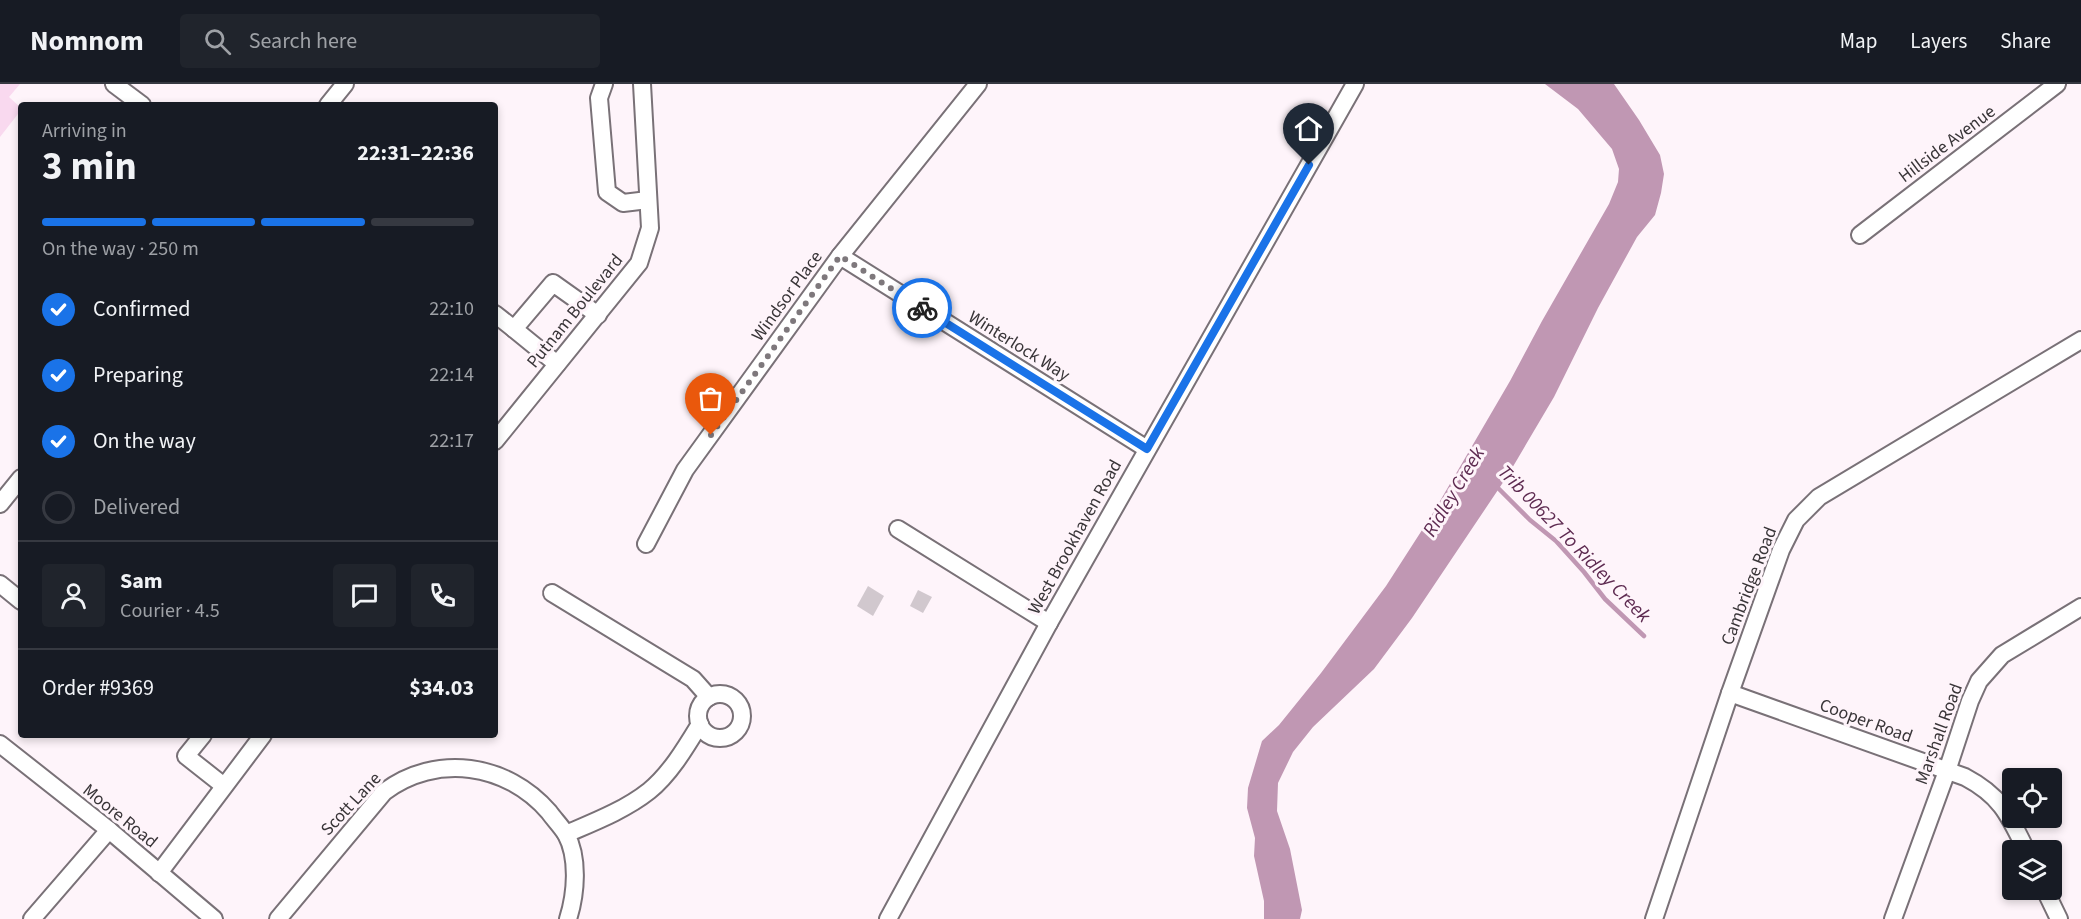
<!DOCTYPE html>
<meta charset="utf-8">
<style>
:root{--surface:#171b24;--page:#20242c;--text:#f1f3f6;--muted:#9ea1a6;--line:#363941;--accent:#1a73e8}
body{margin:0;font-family:"Source Sans 3",sans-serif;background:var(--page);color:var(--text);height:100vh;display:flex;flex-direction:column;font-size:22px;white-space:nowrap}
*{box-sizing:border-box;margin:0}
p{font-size:20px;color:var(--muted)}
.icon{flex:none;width:33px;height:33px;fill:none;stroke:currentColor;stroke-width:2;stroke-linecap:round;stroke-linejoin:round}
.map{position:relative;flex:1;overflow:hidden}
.details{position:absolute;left:18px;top:18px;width:480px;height:636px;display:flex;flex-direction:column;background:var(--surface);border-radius:6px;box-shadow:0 3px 9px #0003}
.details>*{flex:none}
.buttons{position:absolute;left:2002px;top:684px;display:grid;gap:12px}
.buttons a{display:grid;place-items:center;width:60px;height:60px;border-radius:6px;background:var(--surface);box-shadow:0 3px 9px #0003;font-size:30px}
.pin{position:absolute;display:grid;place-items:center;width:51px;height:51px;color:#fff;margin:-62px -26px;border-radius:50% 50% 50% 0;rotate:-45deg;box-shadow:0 0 6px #0007}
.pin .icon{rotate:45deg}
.courier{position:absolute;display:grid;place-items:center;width:60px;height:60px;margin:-30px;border:4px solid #1a73e8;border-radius:50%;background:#fff;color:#222;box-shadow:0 2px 8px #0007}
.overview em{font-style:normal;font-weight:700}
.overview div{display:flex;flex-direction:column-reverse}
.overview{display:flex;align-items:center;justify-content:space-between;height:102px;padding:0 24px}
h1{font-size:39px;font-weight:700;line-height:45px}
.bar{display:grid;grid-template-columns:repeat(4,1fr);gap:9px 6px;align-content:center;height:72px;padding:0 24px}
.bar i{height:8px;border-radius:4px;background:var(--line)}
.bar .selected{background:var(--accent)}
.bar p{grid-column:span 4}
.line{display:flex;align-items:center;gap:15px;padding:0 24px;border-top:2px solid var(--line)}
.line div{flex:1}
.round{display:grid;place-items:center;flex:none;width:63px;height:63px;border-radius:6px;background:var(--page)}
ol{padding:0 24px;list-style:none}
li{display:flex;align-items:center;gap:18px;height:66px}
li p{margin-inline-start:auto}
li .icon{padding:6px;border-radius:50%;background:var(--accent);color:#fff;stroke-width:4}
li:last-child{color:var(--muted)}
li i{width:33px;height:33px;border:3px solid var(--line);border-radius:50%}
header{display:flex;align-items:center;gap:36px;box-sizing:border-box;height:84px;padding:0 30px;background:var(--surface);border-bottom:2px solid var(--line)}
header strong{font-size:28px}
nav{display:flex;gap:33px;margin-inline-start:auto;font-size:21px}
.search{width:420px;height:54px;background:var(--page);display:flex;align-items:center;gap:15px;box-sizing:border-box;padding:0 21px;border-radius:6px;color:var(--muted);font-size:22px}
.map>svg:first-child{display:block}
.green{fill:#f9d9ef}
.water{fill:#c097b3}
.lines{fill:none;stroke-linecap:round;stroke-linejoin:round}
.stream{stroke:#c097b3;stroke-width:4.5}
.building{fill:#d1c8ce}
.minor-casing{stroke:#797177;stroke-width:20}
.minor{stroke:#fff;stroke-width:16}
.done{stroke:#7e787c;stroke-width:6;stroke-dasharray:0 10.8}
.route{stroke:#1a73e8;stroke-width:8}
.labels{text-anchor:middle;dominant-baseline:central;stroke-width:6;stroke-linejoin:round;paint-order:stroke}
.street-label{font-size:18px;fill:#393538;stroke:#fef4fa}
.water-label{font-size:20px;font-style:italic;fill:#5e2b51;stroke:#fef4fa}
</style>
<header>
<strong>Nomnom</strong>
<div class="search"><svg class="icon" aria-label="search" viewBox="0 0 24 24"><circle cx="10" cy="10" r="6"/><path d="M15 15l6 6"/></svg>Search here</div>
<nav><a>Map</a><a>Layers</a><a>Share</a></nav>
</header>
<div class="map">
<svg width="2081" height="835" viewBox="0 0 2081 835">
<rect width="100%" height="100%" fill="#fef4fa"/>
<path class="green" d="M0 0H20L9 13 21 24V26L0 53Z"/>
<path class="water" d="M1545 0H1614L1639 36 1660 71 1664 90 1661 109 1655 131 1637 153 1598 224 1554 313 1508 391 1412 534 1374 585 1313 643 1293 668 1278 699 1277 727 1290 765 1302 826 1300 835H1264V817L1254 772 1255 754 1247 724 1248 704 1262 657 1279 641 1321 589 1386 502 1433 429 1510 297 1542 237 1609 120 1618 98 1619 85 1612 65 1578 25Z"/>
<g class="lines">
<path class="stream" d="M1495 401 1530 436 1556 457 1584 488 1605 515 1644 552"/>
</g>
<g class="building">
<path d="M868 502 884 512 873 532 857 522Z"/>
<path d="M918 506 932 513 923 529 910 522Z"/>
</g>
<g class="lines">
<defs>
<g id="minor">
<path d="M114 0 142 21"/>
<path d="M604 0 599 14 607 108 623 119 648 116"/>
<path d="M328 21 345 0"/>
<path d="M1860 151 2057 0"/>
<path d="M840 172 1147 365"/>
<path d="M495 230 514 245"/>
<path d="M557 280 514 245 553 199 598 231"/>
<path d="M495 357 639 179 650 144 642 0"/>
<path d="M0 420 21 394"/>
<path d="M898 445 1049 539"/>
<path d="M646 460 685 386 840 172 978 0"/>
<path d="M0 500 21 517"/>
<path d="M552 509 693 595 709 613"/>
<path d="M1730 609 1965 693C2001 712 2009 731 2026 766"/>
<circle cx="720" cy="632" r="22"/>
<path d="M203 651 186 672 224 702"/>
<path d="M0 660 109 746 214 835"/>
<path d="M566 750C594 738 625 726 649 707 670 690 686 663 700 640"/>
<path d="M159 789 263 651"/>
<path d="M2045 806 2059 835"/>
<path d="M32 835 109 746"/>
<path d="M278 835 384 708C436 669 507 679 549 728 554 735 561 742 566 750 579 774 576 810 568 835"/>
<path d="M888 835 1049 539 1355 0"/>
<path d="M1654 835 1730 609 1781 466 1796 436 1819 413 2081 256"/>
<path d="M1893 835 1947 687 1970 617 1979 597 2002 571 2081 523"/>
</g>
</defs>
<use href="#minor" class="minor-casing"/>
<use href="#minor" class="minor"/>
</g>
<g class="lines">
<path class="done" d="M711 351 840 172 922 224"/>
<path class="route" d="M922 224 1147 365 1309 81"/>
</g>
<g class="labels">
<g class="street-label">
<text transform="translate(1947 60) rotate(-37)">Hillside Avenue</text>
<text transform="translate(787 212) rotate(-54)">Windsor Place</text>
<text transform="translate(575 227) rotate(-51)">Putnam Boulevard</text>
<text transform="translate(1019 262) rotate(32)">Winterlock Way</text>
<text transform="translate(1075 453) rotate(-61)">West Brookhaven Road</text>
<text transform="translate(1749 502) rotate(-69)">Cambridge Road</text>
<text transform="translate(1866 637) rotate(20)">Cooper Road</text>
<text transform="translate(1939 650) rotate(-70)">Marshall Road</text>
<text transform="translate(351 720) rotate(-47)">Scott Lane</text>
<text transform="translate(120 732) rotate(39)">Moore Road</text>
</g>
<g class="water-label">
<text transform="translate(1454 408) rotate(-59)">Ridley Creek</text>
<text transform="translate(1574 460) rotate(46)">Trib 00627 To Ridley Creek</text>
</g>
</g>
</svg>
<div class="buttons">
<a><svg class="icon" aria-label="locate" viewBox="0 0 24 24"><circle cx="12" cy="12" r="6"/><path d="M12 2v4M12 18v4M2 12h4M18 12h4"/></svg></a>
<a><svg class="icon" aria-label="layers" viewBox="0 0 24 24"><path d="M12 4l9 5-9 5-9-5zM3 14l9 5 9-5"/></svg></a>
</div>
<div class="pin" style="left:711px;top:351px;background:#ea580c"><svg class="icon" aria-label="bag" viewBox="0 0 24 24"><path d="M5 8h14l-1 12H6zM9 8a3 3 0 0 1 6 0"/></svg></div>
<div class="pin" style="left:1309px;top:81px;background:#1f2937"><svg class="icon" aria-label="home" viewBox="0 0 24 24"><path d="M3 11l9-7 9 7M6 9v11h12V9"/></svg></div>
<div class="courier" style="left:922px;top:224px"><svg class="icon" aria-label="bike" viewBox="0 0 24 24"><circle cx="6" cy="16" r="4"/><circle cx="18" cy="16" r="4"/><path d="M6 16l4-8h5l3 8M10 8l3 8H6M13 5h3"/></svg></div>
<section class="details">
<div class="overview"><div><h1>3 min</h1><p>Arriving in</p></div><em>22:31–22:36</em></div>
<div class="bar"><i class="selected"></i><i class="selected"></i><i class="selected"></i><i></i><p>On the way · 250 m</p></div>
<ol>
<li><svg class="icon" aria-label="check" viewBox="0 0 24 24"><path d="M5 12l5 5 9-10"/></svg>Confirmed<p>22:10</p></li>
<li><svg class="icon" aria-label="check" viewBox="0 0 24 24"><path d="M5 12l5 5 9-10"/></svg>Preparing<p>22:14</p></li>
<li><svg class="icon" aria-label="check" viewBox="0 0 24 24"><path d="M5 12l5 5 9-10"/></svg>On the way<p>22:17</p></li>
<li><i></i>Delivered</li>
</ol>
<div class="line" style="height:108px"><a class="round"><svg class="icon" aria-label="person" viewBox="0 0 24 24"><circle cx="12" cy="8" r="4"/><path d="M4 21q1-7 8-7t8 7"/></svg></a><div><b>Sam</b><p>Courier · 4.5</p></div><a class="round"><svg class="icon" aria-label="chat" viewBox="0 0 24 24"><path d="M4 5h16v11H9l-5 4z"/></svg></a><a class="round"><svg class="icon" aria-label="phone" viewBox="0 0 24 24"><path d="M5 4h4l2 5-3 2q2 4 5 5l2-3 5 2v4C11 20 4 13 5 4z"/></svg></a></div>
<div class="line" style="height:78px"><div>Order #9369</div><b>$34.03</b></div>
</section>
</div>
